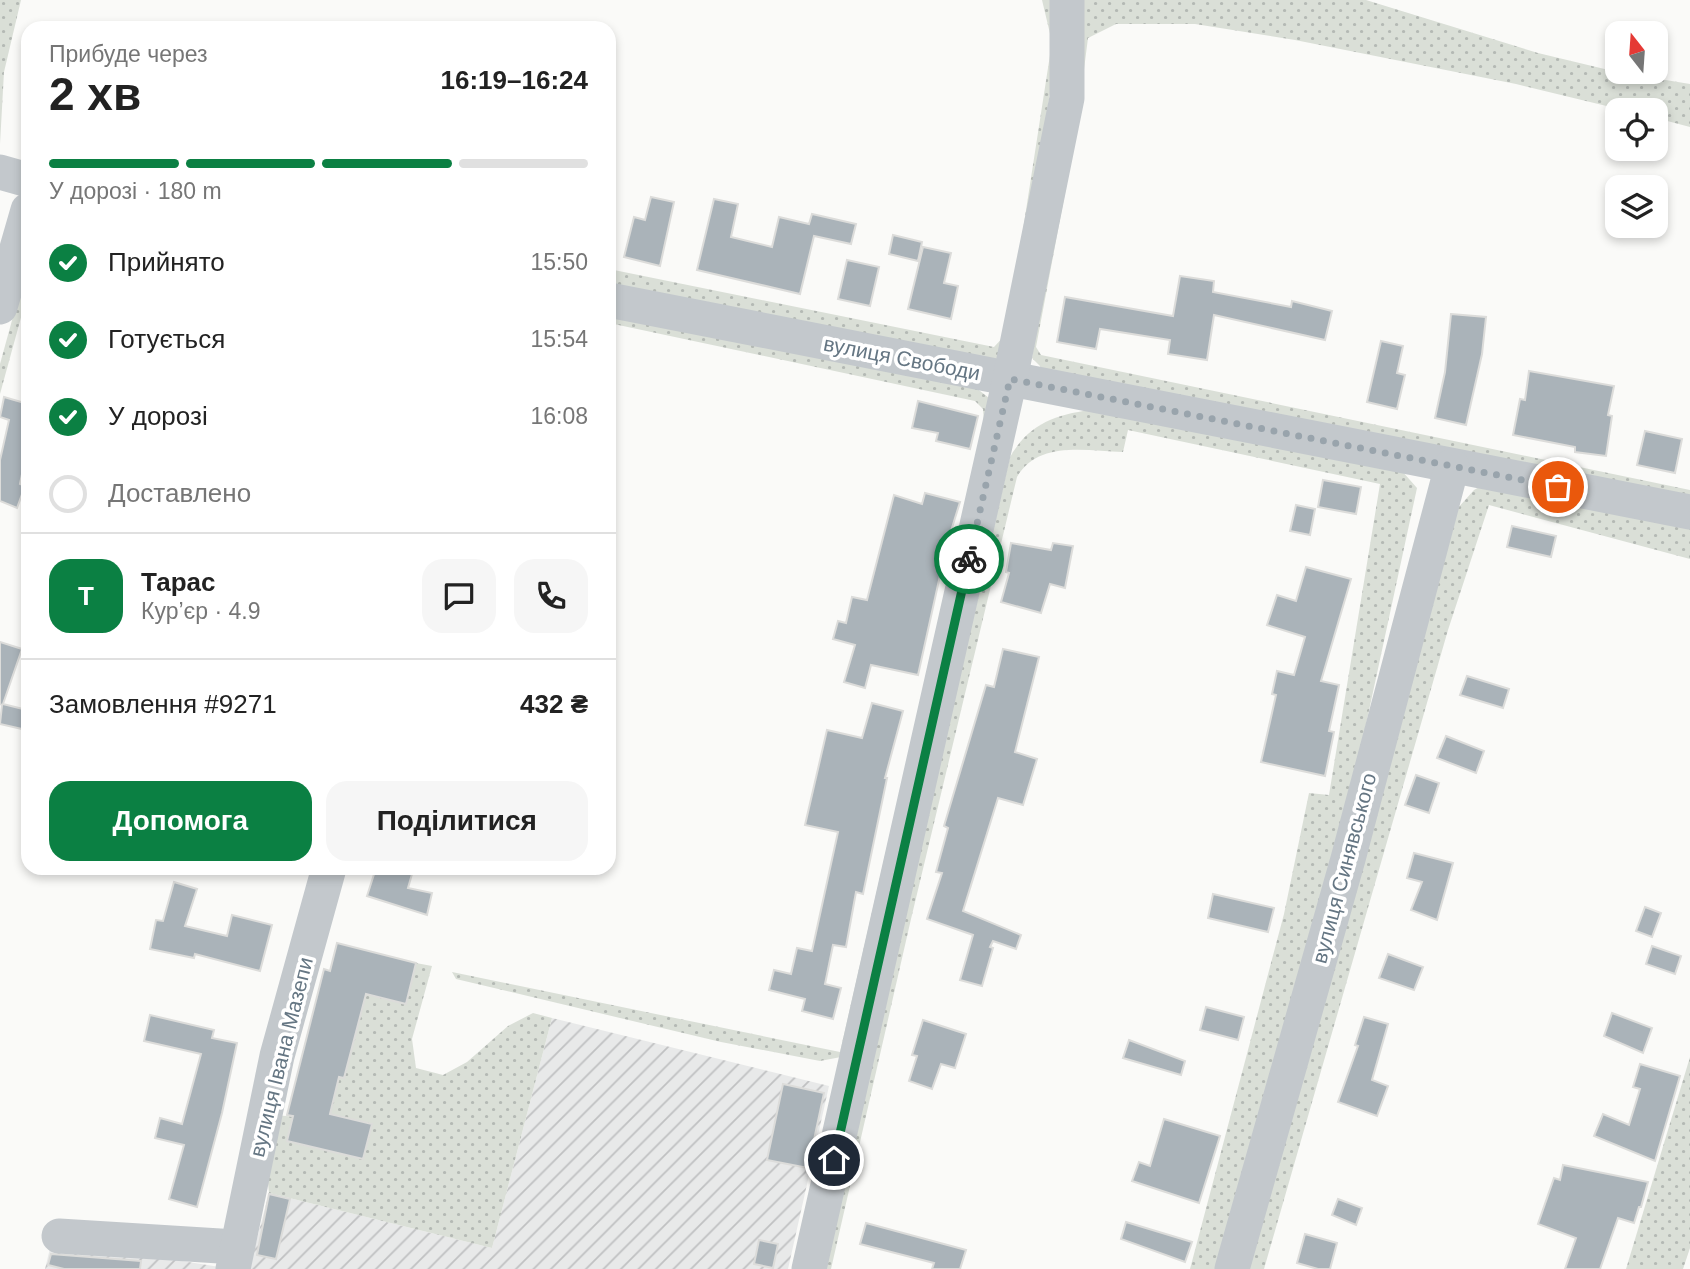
<!DOCTYPE html>
<html lang="uk">
<meta charset="utf-8">
<style>
:root{--surface:#fff;--page:#f6f6f6;--text:#222;--muted:#767676;--line:#e0e0e0;--accent:#0b8043}
body{margin:0;font-family:Helvetica,sans-serif;background:var(--page);color:var(--text);height:100vh;display:flex;flex-direction:column;font-size:26px;white-space:nowrap}
*{box-sizing:border-box;margin:0}
p{font-size:23px;color:var(--muted)}
.icon{flex:none;width:38px;height:38px;fill:none;stroke:currentColor;stroke-width:2;stroke-linecap:round;stroke-linejoin:round}
.map{position:relative;flex:1;overflow:hidden}
.details{position:absolute;left:21px;top:21px;width:595px;height:854px;display:flex;flex-direction:column;background:var(--surface);border-radius:21px;box-shadow:0 4px 10px #0003}
.details>*{flex:none}
.needle{width:46px;rotate:343deg}
.tools{position:absolute;left:1605px;top:21px;display:grid;gap:14px}
.tools a{display:grid;place-items:center;width:63px;height:63px;border-radius:14px;background:var(--surface);box-shadow:0 4px 10px #0003;font-size:35px}
.pin{position:absolute;display:grid;place-items:center;width:60px;height:60px;color:#fff;margin:-30px;border:4px solid #fff;border-radius:50%;box-shadow:0 2px 7px #0007}
.courier{position:absolute;display:grid;place-items:center;width:70px;height:70px;margin:-35px;border:5px solid #0b8043;border-radius:50%;background:#fff;color:#222;box-shadow:0 2px 9px #0007}
.summary em{font-style:normal;font-weight:800}
.summary div{display:flex;flex-direction:column-reverse}
.summary{display:flex;align-items:center;justify-content:space-between;height:119px;padding:0 28px}
h1{font-size:46px;font-weight:800;line-height:52px}
.bar{display:grid;grid-template-columns:repeat(4,1fr);gap:10px 7px;align-content:center;height:84px;padding:0 28px}
.bar i{height:9px;border-radius:5px;background:var(--line)}
.bar .current{background:var(--accent)}
.bar p{grid-column:span 4}
.line{display:flex;align-items:center;gap:18px;padding:0 28px;border-top:2px solid var(--line)}
.line div{flex:1}
.round{display:grid;place-items:center;flex:none;width:74px;height:74px;border-radius:21px;background:var(--page)}
ol{padding:0 28px;list-style:none}
li{display:flex;align-items:center;gap:21px;height:77px}
li p{margin-inline-start:auto}
li .icon{padding:7px;border-radius:50%;background:var(--accent);color:#fff;stroke-width:4}
li:last-child{color:var(--muted)}
li i{width:38px;height:38px;border:4px solid var(--line);border-radius:50%}
.cta{display:flex;gap:14px;margin-top:auto;padding:14px 28px}
.cta a{flex:1;height:80px;border-radius:21px;background:var(--accent);color:#fff;font-size:28px;font-weight:800;line-height:80px;text-align:center}
.cta a+a{background:var(--page);color:var(--text)}
.map>svg:first-child{display:block}
.industrial{fill:url(#industrial-furrows)}
.grass{fill:url(#grass-dots)}
.building{fill:#aab3b9;stroke:#dcdcda;stroke-width:2}
.lines{fill:none;stroke-linecap:round;stroke-linejoin:round}
.minor{stroke:#c3c8cc;stroke-width:35}
.done{stroke:#99a4ac;stroke-width:7;stroke-dasharray:0 12.6}
.route{stroke:#0b8043;stroke-width:9}
.labels{text-anchor:middle;dominant-baseline:central;stroke-width:7;stroke-linejoin:round;paint-order:stroke}
.street-label{font-size:21px;fill:#657683;stroke:#fff}
</style>
<div class="map">
<svg width="1690" height="1269" viewBox="0 0 1690 1269">
<defs>
<pattern id="industrial-furrows" width="10" height="10" patternUnits="userSpaceOnUse" patternTransform="scale(1.75)"><rect width="10" height="10" fill="#e8e9e9"/><path d="M-1 1l2-2M0 10L10 0M9 11l2-2" fill="none" stroke="#c0c1c2"/></pattern>
<pattern id="grass-dots" width="8" height="8" patternUnits="userSpaceOnUse" patternTransform="scale(1.75)"><rect width="8" height="8" fill="#dadfd7"/><path d="M2 2h.1M6 6h.1" fill="none" stroke="#b4b9b4" stroke-width="1.8" stroke-linecap="round"/></pattern>
</defs>
<rect width="100%" height="100%" fill="#fafaf8"/>
<g class="industrial">
<path d="M552 1018 829 1086 788 1269H249L269 1193 492 1248Z"/>
<path d="M52 1240 232 1269H45Z"/>
</g>
<g class="grass">
<path d="M0 0H21L4 72 0 144Z"/>
<path d="M1042 0H1059L1061 25 1009 348 991 363 609 285V269L994 347 1007 333 1052 42Z"/>
<path d="M1084 0H1366L1538 53 1617 72 1690 84V127L1656 118V110H1623L1516 84 1295 40 1195 24H1116L1088 38 1075 140 1036 347 1041 355 1690 490V502L1042 368 1032 358Z"/>
<path d="M28 262V292L0 394V364Z"/>
<path d="M609 309 975 387 989 398 993 411 846 1053 841 1057 820 1061 721 1042 456 979 452 972 840 1052 984 423 983 409 975 401 609 323Z"/>
<path d="M1097 409 1402 471 1417 488 1346 817 1217 1269H1190L1284 914 1309 793 1329 795 1380 484 1128 430 1123 452C1087 451 1038 440 1017 477L911 919 831 1269H822L1010 457C1030 422 1058 414 1097 409Z"/>
<path d="M1481 486 1690 526V559L1489 505 1448 630 1264 1269H1239L1457 509 1474 490Z"/>
<path d="M416 963 432 966 412 1039 416 1068 443 1075 467 1062 508 1026 533 1013 552 1018 492 1248 269 1193 265 1154 275 1115 372 1124 330 1114 339 1077 344 1078 358 1026 360 992 406 1003Z"/>
<path d="M1690 1057V1248L1683 1269H1626Z"/>
</g>
<g class="building">
<path d="M651 197 674 202 660 266 624 257 634 217 645 220Z"/>
<path d="M714 199 738 204 731 237 772 247 779 217 809 224 812 214 856 224 851 244 814 236 800 294 697 270Z"/>
<path d="M893 235 922 242 918 261 889 254Z"/>
<path d="M923 247 951 253 944 283 958 286 951 319 908 309Z"/>
<path d="M847 260 879 267 870 306 838 299Z"/>
<path d="M1180 276 1214 281 1213 292 1291 307 1292 301 1332 311 1325 340 1214 315 1207 360 1168 354 1170 340 1100 329 1096 349 1057 342 1065 297 1173 316Z"/>
<path d="M1451 314 1486 317 1482 354 1466 425 1435 418 1445 372Z"/>
<path d="M1381 341 1403 346 1397 373 1405 375 1397 409 1367 402Z"/>
<path d="M1529 371 1614 386 1608 415 1612 416 1606 456 1575 452V447L1513 435 1520 399 1525 400Z"/>
<path d="M4 397 28 404V445L20 484 25 486 17 508 0 501V460L9 420 0 417Z"/>
<path d="M918 401 978 416 970 449 936 441 938 433 912 428Z"/>
<path d="M1645 431 1682 439 1675 473 1637 465Z"/>
<path d="M1323 480 1361 487 1356 514 1318 507Z"/>
<path d="M925 493 960 502 947 544 918 675 871 665 865 688 844 682 855 645 833 639 838 621 846 623 852 597 867 600 894 495 922 504Z"/>
<path d="M1296 505 1315 509 1310 535 1290 531Z"/>
<path d="M1512 526 1556 536 1551 557 1507 547Z"/>
<path d="M1011 543 1051 550 1053 543 1073 546 1065 588 1050 584 1041 613 1001 602 1009 573 1006 572Z"/>
<path d="M1306 567 1351 579 1321 681 1339 685 1329 731 1334 732 1325 776 1261 762 1276 695 1272 694 1277 671 1294 675 1305 637 1267 625 1277 595 1296 601Z"/>
<path d="M0 642 22 649 3 704 27 710 22 729 0 724 2 705 0 704Z"/>
<path d="M1003 649 1039 657 1015 752 1037 759 1023 805 998 798 963 911 1021 935 1016 949 993 941 990 947 993 948 982 986 960 980 973 935 927 919 942 873 936 872 948 828 944 826 986 685 994 687Z"/>
<path d="M1467 676 1509 689 1503 708 1460 695Z"/>
<path d="M872 703 903 711 885 778H887L863 894 856 892 846 947 833 945 825 984 841 988 833 1019 802 1011 805 999 769 990 774 970 791 974 797 948 812 951 838 832 805 825 827 730 862 738Z"/>
<path d="M1446 736 1484 751 1476 773 1437 758Z"/>
<path d="M1416 775 1439 783 1429 813 1405 805Z"/>
<path d="M1414 853 1453 863 1437 920 1411 910 1422 882 1407 878Z"/>
<path d="M376 868H391L412 874 408 888 432 893 427 915 367 896Z"/>
<path d="M174 882 197 889 185 926 227 936 232 915 272 925 260 971 195 954 194 958 150 949 156 920 163 921Z"/>
<path d="M1213 894 1274 908 1268 932 1208 918Z"/>
<path d="M1645 907 1661 913 1652 937 1636 931Z"/>
<path d="M337 943 416 963 406 1004 366 994 344 1078 339 1077 330 1114 372 1124 363 1159 287 1141 293 1116 287 1115 324 969 330 971Z"/>
<path d="M1652 946 1681 956 1675 974 1646 964Z"/>
<path d="M1388 954 1423 967 1414 990 1379 978Z"/>
<path d="M1206 1007 1244 1017 1238 1040 1200 1030Z"/>
<path d="M1612 1013 1652 1028 1643 1053 1604 1036Z"/>
<path d="M150 1015 214 1030 212 1038 237 1043 222 1113 197 1207 169 1199 184 1145 155 1138 160 1118 182 1124 201 1054 144 1041Z"/>
<path d="M1364 1017 1388 1024 1372 1080 1388 1086 1377 1116 1338 1102 1358 1046 1355 1045Z"/>
<path d="M923 1020 966 1034 955 1068 941 1064 932 1089 909 1081 917 1056 912 1055Z"/>
<path d="M1129 1040 1185 1061 1181 1075 1123 1058Z"/>
<path d="M1640 1064 1680 1076 1655 1161 1594 1136 1603 1114 1629 1125 1640 1089 1633 1087Z"/>
<path d="M783 1084 824 1093 808 1168 767 1160Z"/>
<path d="M1164 1119 1220 1136 1199 1203 1132 1181 1139 1162 1150 1166Z"/>
<path d="M1563 1165 1648 1182 1641 1207H1639L1634 1223 1618 1218 1600 1269H1565L1576 1238 1538 1224 1554 1178 1560 1180Z"/>
<path d="M269 1194 290 1199 276 1259 257 1255Z"/>
<path d="M1338 1199 1362 1208 1356 1225 1332 1215Z"/>
<path d="M1126 1222 1192 1242 1185 1262 1121 1239Z"/>
<path d="M866 1223 966 1250 960 1269H932L934 1263 860 1244Z"/>
<path d="M1305 1234 1337 1243 1330 1269H1318L1297 1263Z"/>
<path d="M759 1240 778 1244 773 1268 754 1264Z"/>
<path d="M51 1254 141 1261 140 1269H64L48 1265Z"/>
</g>
<g class="lines">
<g class="minor">
<path d="M0 172 28 180"/>
<path d="M609 300 1690 512"/>
<path d="M0 307 28 210"/>
<path d="M59 1236 236 1247"/>
<path d="M233 1269 277 1056 329 868"/>
<path d="M809 1269 1010 379 1067 98V0"/>
<path d="M1232 1269 1348 859 1452 466"/>
</g>
</g>
<g class="lines">
<path class="done" d="M969 559 1010 379 1558 487"/>
<path class="route" d="M834 1160 969 559"/>
</g>
<g class="labels">
<g class="street-label">
<text transform="translate(902 358) rotate(11)">вулиця Свободи</text>
<text transform="translate(1344 868) rotate(-75)">вулиця Синявського</text>
<text transform="translate(281 1057) rotate(-76)">вулиця Івана Мазепи</text>
</g>
</g>
</svg>
<div class="tools">
<a><svg class="needle" viewBox="-14 -14 28 28"><path d="M0-13l5 13h-10z" fill="#e53935"/><path d="M0 13l5-13h-10z" fill="#767676"/></svg></a>
<a><svg class="icon" aria-label="locate" viewBox="0 0 24 24"><circle cx="12" cy="12" r="6"/><path d="M12 2v4M12 18v4M2 12h4M18 12h4"/></svg></a>
<a><svg class="icon" aria-label="layers" viewBox="0 0 24 24"><path d="M12 4l9 5-9 5-9-5zM3 14l9 5 9-5"/></svg></a>
</div>
<div class="pin" style="left:1558px;top:487px;background:#ea580c"><svg class="icon" aria-label="bag" viewBox="0 0 24 24"><path d="M5 8h14l-1 12H6zM9 8a3 3 0 0 1 6 0"/></svg></div>
<div class="pin" style="left:834px;top:1160px;background:#1f2937"><svg class="icon" aria-label="home" viewBox="0 0 24 24"><path d="M3 11l9-7 9 7M6 9v11h12V9"/></svg></div>
<div class="courier" style="left:969px;top:559px"><svg class="icon" aria-label="bike" viewBox="0 0 24 24"><circle cx="6" cy="16" r="4"/><circle cx="18" cy="16" r="4"/><path d="M6 16l4-8h5l3 8M10 8l3 8H6M13 5h3"/></svg></div>
<section class="details">
<div class="summary"><div><h1>2 хв</h1><p>Прибуде через</p></div><em>16:19–16:24</em></div>
<div class="bar"><i class="current"></i><i class="current"></i><i class="current"></i><i></i><p>У дорозі · 180 m</p></div>
<ol>
<li><svg class="icon" aria-label="check" viewBox="0 0 24 24"><path d="M5 12l5 5 9-10"/></svg>Прийнято<p>15:50</p></li>
<li><svg class="icon" aria-label="check" viewBox="0 0 24 24"><path d="M5 12l5 5 9-10"/></svg>Готується<p>15:54</p></li>
<li><svg class="icon" aria-label="check" viewBox="0 0 24 24"><path d="M5 12l5 5 9-10"/></svg>У дорозі<p>16:08</p></li>
<li><i></i>Доставлено</li>
</ol>
<div class="line" style="height:126px"><b class="round" style="background:var(--accent);color:#fff">Т</b><div><b>Тарас</b><p>Кур’єр · 4.9</p></div><a class="round"><svg class="icon" aria-label="chat" viewBox="0 0 24 24"><path d="M4 5h16v11H9l-5 4z"/></svg></a><a class="round"><svg class="icon" aria-label="phone" viewBox="0 0 24 24"><path d="M5 4h4l2 5-3 2q2 4 5 5l2-3 5 2v4C11 20 4 13 5 4z"/></svg></a></div>
<div class="line" style="height:91px"><div>Замовлення #9271</div><b>432 ₴</b></div>
<div class="cta"><a>Допомога</a><a>Поділитися</a></div>
</section>
</div>
